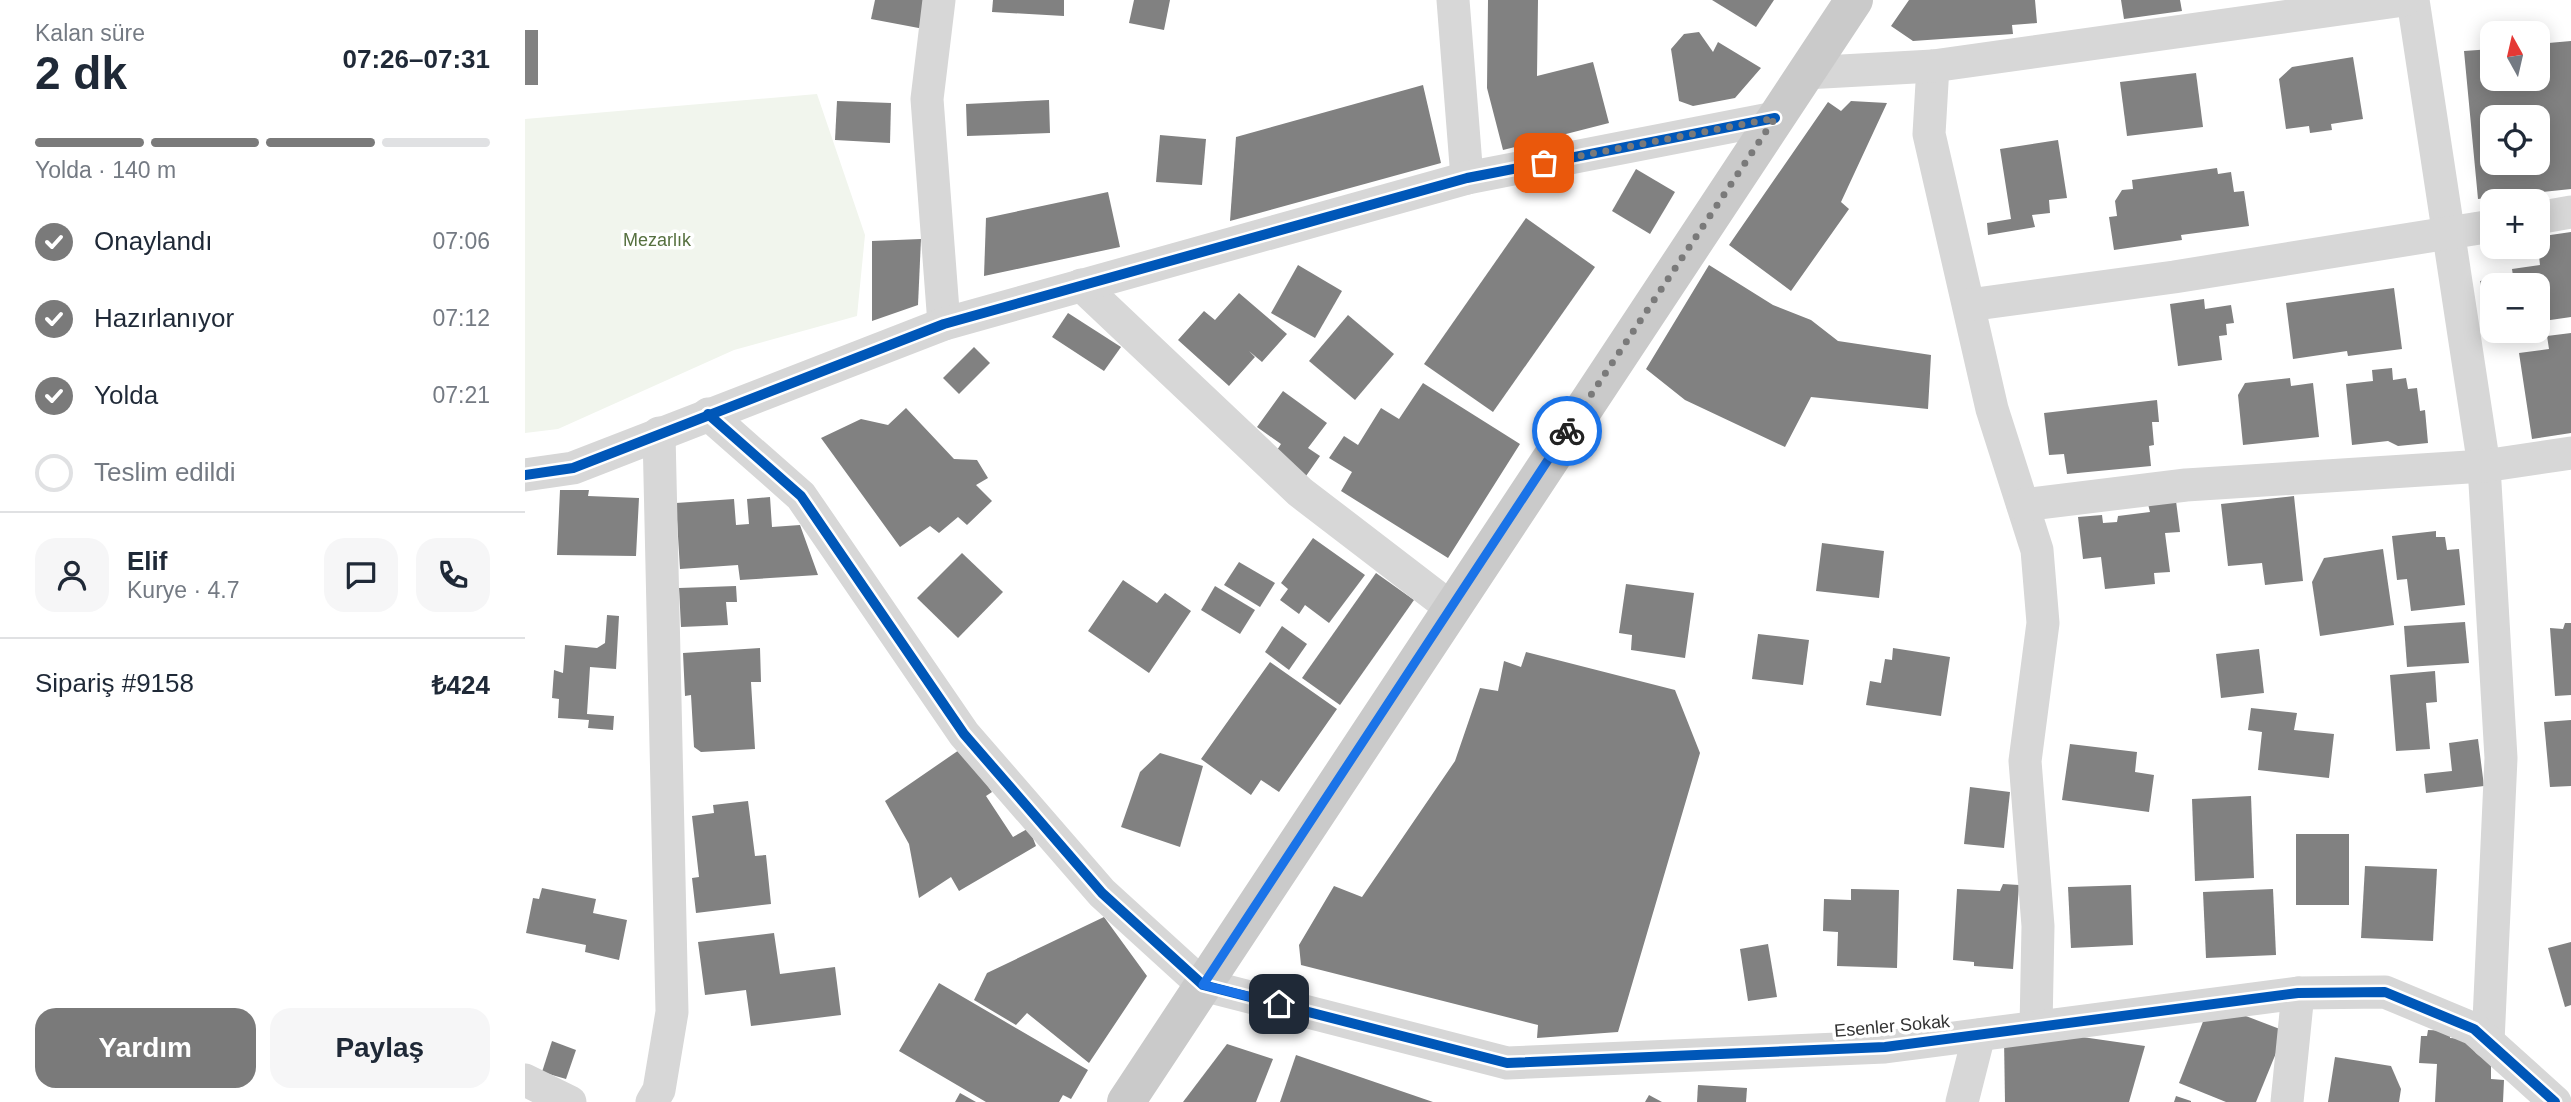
<!DOCTYPE html>
<html lang="tr">
<meta charset="utf-8">
<style>
:root{--surface:#fff;--page:#f6f6f7;--text:#1f2937;--muted:#747a83;--line:#e0e1e3;--accent:#7a7a7a}
body{margin:0;font-family:Helvetica,sans-serif;background:var(--page);color:var(--text);height:100vh;display:flex;flex-direction:column;font-size:26px;white-space:nowrap}
*{box-sizing:border-box;margin:0}
p{font-size:23px;color:var(--muted)}
.icon{flex:none;width:38px;height:38px;fill:none;stroke:currentColor;stroke-width:2;stroke-linecap:round;stroke-linejoin:round}
.map{position:relative;flex:1;overflow:hidden}
.details{display:flex;flex-direction:column;background:var(--surface);width:525px}
.details>*{flex:none}
.needle{width:46px;rotate:352deg}
.buttons{position:absolute;left:1955px;top:21px;display:grid;gap:14px}
.buttons a{display:grid;place-items:center;width:70px;height:70px;border-radius:14px;background:var(--surface);box-shadow:0 4px 18px #0003;font-size:35px}
.pin{position:absolute;display:grid;place-items:center;width:60px;height:60px;color:#fff;margin:-30px;border-radius:14px;box-shadow:0 4px 10px #0006}
.courier{position:absolute;display:grid;place-items:center;width:70px;height:70px;margin:-35px;border:5px solid #1a73e8;border-radius:50%;background:#fff;color:#222;box-shadow:0 2px 9px #0007}
.headline em{font-style:normal;font-weight:600}
.headline div{display:flex;flex-direction:column-reverse}
.headline{display:flex;align-items:center;justify-content:space-between;height:119px;padding:0 35px}
h1{font-size:46px;font-weight:600;line-height:52px}
.bar{display:grid;grid-template-columns:repeat(4,1fr);gap:10px 7px;align-content:center;height:84px;padding:0 35px}
.bar i{height:9px;border-radius:5px;background:var(--line)}
.bar .on{background:var(--accent)}
.bar p{grid-column:span 4}
.line{display:flex;align-items:center;gap:18px;padding:0 35px;border-top:2px solid var(--line)}
.line div{flex:1}
.round{display:grid;place-items:center;flex:none;width:74px;height:74px;border-radius:21px;background:var(--page)}
ol{padding:0 35px;list-style:none}
li{display:flex;align-items:center;gap:21px;height:77px}
li p{margin-inline-start:auto}
li .icon{padding:7px;border-radius:50%;background:var(--accent);color:#fff;stroke-width:4}
li:last-child{color:var(--muted)}
li i{width:38px;height:38px;border:4px solid var(--line);border-radius:50%}
.action{display:flex;gap:14px;margin-top:auto;padding:14px 35px}
.action a{flex:1;height:80px;border-radius:21px;background:var(--accent);color:#fff;font-size:28px;font-weight:600;line-height:80px;text-align:center}
.action a+a{background:var(--page);color:var(--text)}
main{display:flex;flex:1;min-height:0}
.map>svg:first-child{display:block}
.green{fill:#f1f5ed}
.building{fill:#818181;fill-rule:evenodd}
.lines{fill:none;stroke-linecap:round;stroke-linejoin:round}
.minor{stroke:#d7d7d7;stroke-width:33}
.major{stroke:#cacaca;stroke-width:38}
.cycleway-casing{stroke:#fff;stroke-width:15}
.cycleway{stroke:#0057b8;stroke-width:10}
.done{stroke:#7a7a7a;stroke-width:7;stroke-dasharray:0 12.6}
.route{stroke:#1a73e8;stroke-width:9}
.labels{text-anchor:middle;dominant-baseline:central;stroke-width:7;stroke-linejoin:round;paint-order:stroke}
.park-label{font-size:18px;fill:#56703f;stroke:#fff}
.street-label{font-size:18px;fill:#333;stroke:#fff}
</style>
<main>
<section class="details">
<div class="headline"><div><h1>2 dk</h1><p>Kalan süre</p></div><em>07:26–07:31</em></div>
<div class="bar"><i class="on"></i><i class="on"></i><i class="on"></i><i></i><p>Yolda · 140 m</p></div>
<ol>
<li><svg class="icon" aria-label="check" viewBox="0 0 24 24"><path d="M5 12l5 5 9-10"/></svg>Onaylandı<p>07:06</p></li>
<li><svg class="icon" aria-label="check" viewBox="0 0 24 24"><path d="M5 12l5 5 9-10"/></svg>Hazırlanıyor<p>07:12</p></li>
<li><svg class="icon" aria-label="check" viewBox="0 0 24 24"><path d="M5 12l5 5 9-10"/></svg>Yolda<p>07:21</p></li>
<li><i></i>Teslim edildi</li>
</ol>
<div class="line" style="height:126px"><a class="round"><svg class="icon" aria-label="person" viewBox="0 0 24 24"><circle cx="12" cy="8" r="4"/><path d="M4 21q1-7 8-7t8 7"/></svg></a><div><b>Elif</b><p>Kurye · 4.7</p></div><a class="round"><svg class="icon" aria-label="chat" viewBox="0 0 24 24"><path d="M4 5h16v11H9l-5 4z"/></svg></a><a class="round"><svg class="icon" aria-label="phone" viewBox="0 0 24 24"><path d="M5 4h4l2 5-3 2q2 4 5 5l2-3 5 2v4C11 20 4 13 5 4z"/></svg></a></div>
<div class="line" style="height:91px"><div>Sipariş #9158</div><b>₺424</b></div>
<div class="action"><a>Yardım</a><a>Paylaş</a></div>
</section>
<div class="map">
<svg width="2046" height="1102" viewBox="0 0 2046 1102">
<rect width="100%" height="100%" fill="#fff"/>
<path class="green" d="M292 94 340 235 332 316 209 350 33 429 0 433V119Z"/>
<g class="building">
<path d="M350 0H404L399 29 346 19Z"/>
<path d="M468 0H539V16L467 12Z"/>
<path d="M609 0H645L639 30 604 23Z"/>
<path d="M963 0H1013L1012 76 1068 62 1084 123 978 150 962 88Z"/>
<path d="M1187 0H1249L1231 27Z"/>
<path d="M1384 0H1510L1512 23 1487 25 1488 34 1388 41 1366 26Z"/>
<path d="M1596 0H1655L1657 11 1599 19Z"/>
<rect x="0" y="30" width="13" height="55"/>
<path d="M1174 32 1188 52 1193 42 1236 68 1210 98 1168 106 1154 101 1146 49 1159 34Z"/>
<path d="M2046 41V189L1953 199 1939 51 1967 49V79H2012V44ZM1967 117H2012V163H1967Z"/>
<path d="M1828 57 1838 119 1806 124 1807 130 1785 133 1784 126 1761 129 1754 79 1767 67Z"/>
<path d="M1671 73 1678 127 1602 136 1595 82Z"/>
<path d="M898 85 916 163 705 221 711 137Z"/>
<path d="M524 100 525 133 442 136 441 104Z"/>
<path d="M312 101 366 103 365 143 310 140Z"/>
<path d="M1326 101 1362 103 1316 202 1324 209 1266 291 1204 245 1303 102 1316 111Z"/>
<path d="M635 135 681 139 677 185 631 182Z"/>
<path d="M1533 140 1542 198 1524 200 1525 213 1507 215 1510 227 1463 235 1462 223 1486 219 1475 149Z"/>
<path d="M1692 168 1693 174 1706 172 1709 192 1719 191 1724 226 1656 235 1657 240 1589 250 1584 217 1592 216 1590 201 1597 190 1608 189 1607 180Z"/>
<path d="M1111 169 1150 192 1125 234 1087 211Z"/>
<path d="M583 192 595 247 459 276 461 218Z"/>
<path d="M1001 218 1070 267 968 412 899 364Z"/>
<path d="M2046 232V317L2012 322V285H1967V329L1962 330 1955 281 1988 276 1987 269 2015 265 2012 237Z"/>
<path d="M396 239 393 305 347 321V241Z"/>
<path d="M773 265 817 291 790 338 746 313Z"/>
<path d="M1184 265 1248 305 1286 320 1313 341 1406 355 1403 409 1286 397 1260 447 1160 400 1121 369Z"/>
<path d="M1869 288 1877 349 1823 356 1822 351 1768 359 1761 303Z"/>
<path d="M714 293 762 334 737 362 724 351 730 357 704 386 653 340 679 311 690 320Z"/>
<path d="M1679 299 1680 309 1706 305 1709 323 1701 324 1702 335 1694 336 1697 360 1653 366 1645 304Z"/>
<path d="M543 313 596 347 579 371 527 337Z"/>
<path d="M823 315 869 354 830 400 784 361Z"/>
<path d="M2046 333V433L2007 439 1994 353 2024 349 2022 336Z"/>
<path d="M449 347 465 363 434 394 418 378Z"/>
<path d="M1867 368 1868 380 1881 378 1883 389 1892 388 1895 411 1900 410 1903 443 1873 446 1863 441 1827 445 1821 384 1848 381 1847 370Z"/>
<path d="M1765 378 1766 386 1788 383 1794 437 1718 445 1713 395 1720 383Z"/>
<path d="M898 383 995 444 923 558 816 491 827 472 804 458 819 436 833 445 856 408 874 419Z"/>
<path d="M758 391 802 423 783 448 795 456 781 476 750 453 756 444 732 427Z"/>
<path d="M1632 400 1634 422H1627L1629 445 1624 446 1626 466 1542 474 1539 454 1524 455 1519 413Z"/>
<path d="M381 408 429 459 452 460 463 478 451 485 467 501 442 525 433 517 414 533 405 526 375 547 296 438 336 419 363 425Z"/>
<path d="M35 490H64L63 496 114 498 111 556 32 555Z"/>
<path d="M1769 496 1778 581 1740 585 1737 563 1703 566 1696 504Z"/>
<path d="M245 497 247 527 275 525 293 575 215 580 213 565 155 569 151 503 209 499 211 525 224 524 222 499Z"/>
<path d="M1651 501 1655 532 1640 533 1645 572 1629 573 1630 584 1580 589 1576 557 1558 559 1553 517 1577 515 1578 523 1592 522 1593 516 1625 512 1623 504Z"/>
<path d="M1911 531V537H1920L1922 550 1934 549 1940 605 1886 611 1882 579 1872 580 1867 536Z"/>
<path d="M788 538 840 575 804 623 780 605 774 614 755 600 763 589 756 583Z"/>
<path d="M1297 543 1359 551 1354 598 1291 591Z"/>
<path d="M1858 549 1869 625 1795 636 1787 582 1799 558Z"/>
<path d="M437 553 478 592 433 638 392 598Z"/>
<path d="M714 562 750 583 735 607 699 585Z"/>
<path d="M851 573 889 600 815 705 777 678Z"/>
<path d="M598 580 632 603 640 593 666 611 624 673 563 631Z"/>
<path d="M1101 584 1169 593 1160 658 1106 650 1107 635 1094 633Z"/>
<path d="M211 586 212 602H201L203 625 156 627 154 588Z"/>
<path d="M690 586 730 610 715 634 676 610Z"/>
<path d="M82 615 94 616 91 669 65 667 62 714 89 716 88 730 63 728 64 720 33 718 34 699 27 698 29 670 38 673 40 645 72 648 80 643Z"/>
<path d="M1940 622 1944 663 1882 667 1879 626Z"/>
<path d="M2040 623H2046V695L2030 696 2025 628 2038 629Z"/>
<path d="M757 626 782 644 764 670 740 652Z"/>
<path d="M1233 634 1284 640 1278 685 1227 679Z"/>
<path d="M235 648 236 682H226L230 749 176 752 169 747 166 695 160 696 158 653Z"/>
<path d="M1368 648 1425 657 1416 716 1341 705 1345 681 1356 683 1360 659 1367 660Z"/>
<path d="M1734 649 1739 693 1696 698 1691 654Z"/>
<path d="M1001 652 1150 690 1175 753 1093 1032 1012 1038 1013 1025 776 965 774 945 809 886 837 897 930 761 955 688 973 691 979 661 996 667Z"/>
<path d="M745 662 812 709 754 792 736 780 726 795 676 759Z"/>
<path d="M1910 671 1912 702 1901 703 1905 749 1871 751 1865 675Z"/>
<path d="M1726 708 1772 713 1769 730 1809 734 1804 778 1733 770 1737 732 1723 730Z"/>
<path d="M2046 720V786L2025 787 2019 722Z"/>
<path d="M1953 739 1959 786 1901 793 1899 774 1927 771 1924 743Z"/>
<path d="M1545 744 1612 752 1610 772 1629 775 1624 812 1537 800Z"/>
<path d="M437 748 467 792 461 796 488 837 504 828 511 846 434 891 426 877 394 898 384 844 360 801Z"/>
<path d="M635 753 678 766 655 847 596 827 615 772Z"/>
<path d="M1445 787 1485 792 1479 848 1439 844Z"/>
<path d="M1726 796 1729 878 1670 881 1667 799Z"/>
<path d="M223 801 230 856 241 855 246 904 171 913 167 878 174 877 167 816 189 813 188 805Z"/>
<rect x="1771" y="834" width="53" height="71"/>
<path d="M1840 866 1912 869 1908 941 1836 938Z"/>
<path d="M1478 884 1494 885 1488 969 1449 966V962L1428 960 1432 889 1475 891Z"/>
<path d="M1606 885 1608 945 1546 948 1543 887Z"/>
<path d="M17 888 71 899 68 913 102 920 94 960 60 952 61 945 1 933 8 898 14 899Z"/>
<path d="M1326 889 1374 890 1372 968 1312 966 1313 932 1298 931 1299 899 1326 900Z"/>
<path d="M1748 889 1751 955 1681 958 1678 892Z"/>
<path d="M579 917 622 976 564 1063 502 1013 491 1025 449 1000 462 973Z"/>
<path d="M249 933 255 974 310 967 316 1015 226 1026 221 990 180 995 173 942Z"/>
<path d="M2046 942V1005L2040 1007 2023 948Z"/>
<path d="M1243 944 1252 997 1223 1001 1215 949Z"/>
<path d="M414 983 563 1070 546 1099 538 1095 534 1102H461L374 1051Z"/>
<path d="M1713 1013 1760 1031 1731 1102H1701L1654 1083 1679 1019Z"/>
<path d="M1903 1030 1925 1031V1038L1956 1040 1966 1062V1079L1979 1080 1978 1102H1910L1912 1064 1894 1063 1896 1036H1902Z"/>
<path d="M1550 1036 1620 1046 1604 1102H1480L1479 1039Z"/>
<path d="M27 1041 51 1050 41 1079 17 1072Z"/>
<path d="M702 1044 748 1059 731 1102H658Z"/>
<path d="M771 1055 908 1102H755Z"/>
<path d="M1810 1057 1866 1066 1876 1089 1874 1102H1803Z"/>
<path d="M1173 1085 1222 1088 1221 1102H1172Z"/>
<path d="M435 1093 451 1102H430Z"/>
<path d="M1124 1095 1137 1102H1120Z"/>
<path d="M1651 1096 1666 1101V1102H1649Z"/>
</g>
<g class="lines">
<g class="minor">
<path d="M414 0 402 99 419 324"/>
<path d="M928 0 942 178"/>
<path d="M1888 0 1959 466 1976 758 1963 1042"/>
<path d="M1408 66 1404 134 1467 409 1512 550 1518 623 1500 761 1513 926 1511 1027"/>
<path d="M1280 73 1408 66 1879 0"/>
<path d="M2012 218 2046 212"/>
<path d="M556 285 775 492 925 607"/>
<path d="M1444 305 1649 277 1967 226"/>
<path d="M183 414 276 496 439 734 577 893 678 985 982 1063 1360 1047 1773 993 1860 992 1949 1029 2030 1102"/>
<path d="M0 475 48 468 419 324 942 178 1250 118"/>
<path d="M1498 505 1661 485 1959 466 2046 453"/>
<path d="M0 1080 45 1102"/>
<path d="M127 1102 134 1090 147 1012 134 433"/>
<path d="M1437 1102 1454 1035"/>
<path d="M1762 1102 1773 993"/>
</g>
<path class="major" d="M601 1102 1329 0"/>
<defs>
<g id="cycleway">
<path d="M183 414 276 496 439 734 577 893 678 985 982 1063 1360 1047 1773 993 1860 992 1949 1029 2030 1102"/>
<path d="M0 475 48 468 419 324 942 178 1250 118"/>
</g>
</defs>
<use href="#cycleway" class="cycleway-casing"/>
<use href="#cycleway" class="cycleway"/>
</g>
<g class="lines">
<path class="done" d="M1019 163 1250 118 1042 431"/>
<path class="route" d="M754 1004 678 985 1042 431"/>
</g>
<g class="labels">
<g class="park-label">
<text x="132" y="240">Mezarlık</text>
</g>
<g class="street-label">
<text transform="translate(1367 1026) rotate(-5)">Esenler Sokak</text>
</g>
</g>
</svg>
<div class="buttons">
<a><svg class="needle" viewBox="-14 -14 28 28"><path d="M0-13l5 13h-10z" fill="#e53935"/><path d="M0 13l5-13h-10z" fill="#747a83"/></svg></a>
<a><svg class="icon" aria-label="locate" viewBox="0 0 24 24"><circle cx="12" cy="12" r="6"/><path d="M12 2v4M12 18v4M2 12h4M18 12h4"/></svg></a>
<a>+</a>
<a>−</a>
</div>
<div class="pin" style="left:1019px;top:163px;background:#ea580c"><svg class="icon" aria-label="bag" viewBox="0 0 24 24"><path d="M5 8h14l-1 12H6zM9 8a3 3 0 0 1 6 0"/></svg></div>
<div class="pin" style="left:754px;top:1004px;background:#1f2937"><svg class="icon" aria-label="home" viewBox="0 0 24 24"><path d="M3 11l9-7 9 7M6 9v11h12V9"/></svg></div>
<div class="courier" style="left:1042px;top:431px"><svg class="icon" aria-label="bike" viewBox="0 0 24 24"><circle cx="6" cy="16" r="4"/><circle cx="18" cy="16" r="4"/><path d="M6 16l4-8h5l3 8M10 8l3 8H6M13 5h3"/></svg></div>
</div>
</main>
